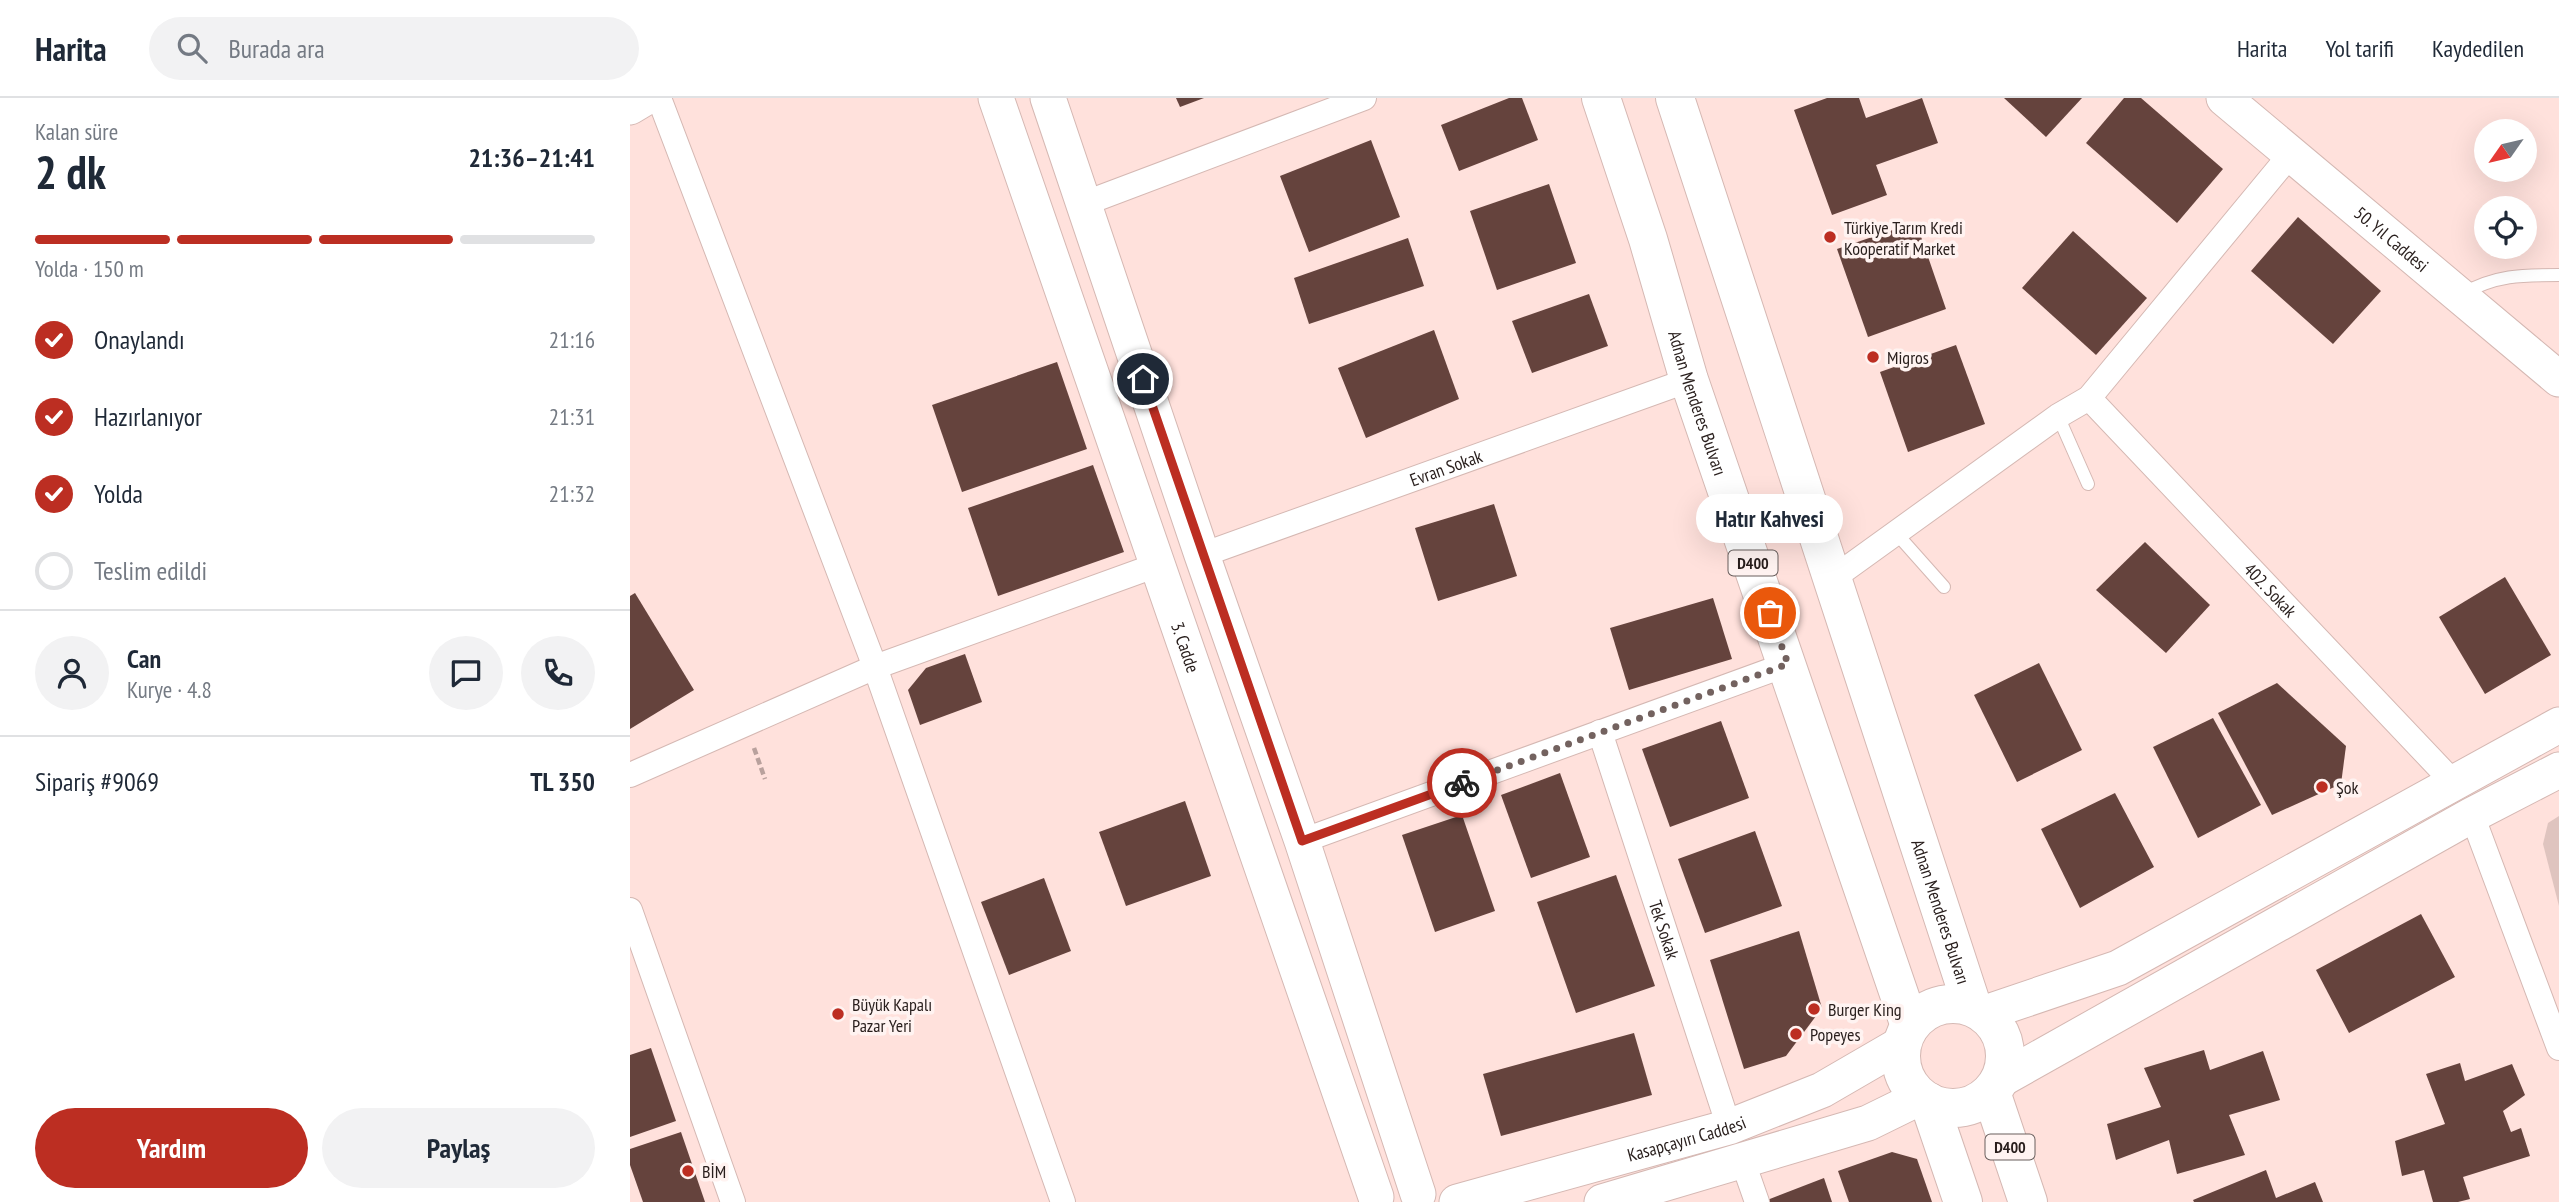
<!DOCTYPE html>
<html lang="tr">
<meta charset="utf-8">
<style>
:root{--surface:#fff;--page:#f2f2f3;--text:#1f2937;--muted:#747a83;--line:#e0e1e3;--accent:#bc2e22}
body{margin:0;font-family:"PT Sans Narrow",sans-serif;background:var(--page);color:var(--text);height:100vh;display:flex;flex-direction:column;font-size:26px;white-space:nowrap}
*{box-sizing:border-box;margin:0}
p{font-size:23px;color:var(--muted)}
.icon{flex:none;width:38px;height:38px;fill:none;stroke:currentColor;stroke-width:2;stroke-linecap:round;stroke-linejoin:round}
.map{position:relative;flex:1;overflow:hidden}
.panel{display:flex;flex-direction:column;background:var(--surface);width:630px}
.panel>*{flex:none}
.needle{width:46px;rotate:236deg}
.tools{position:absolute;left:1844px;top:21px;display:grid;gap:14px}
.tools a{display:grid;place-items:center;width:63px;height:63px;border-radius:50%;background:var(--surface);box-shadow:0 7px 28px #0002;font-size:35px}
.pin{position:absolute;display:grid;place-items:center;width:60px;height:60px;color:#fff;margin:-30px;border:4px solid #fff;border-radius:50%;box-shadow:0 2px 7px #0007}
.courier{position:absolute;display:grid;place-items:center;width:70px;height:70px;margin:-35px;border:5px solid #bc2e22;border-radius:50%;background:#fff;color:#222;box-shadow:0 2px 9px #0007}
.bubble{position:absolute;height:49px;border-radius:24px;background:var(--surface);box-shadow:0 7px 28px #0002;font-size:23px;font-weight:700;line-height:49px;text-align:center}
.summary em{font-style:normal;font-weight:700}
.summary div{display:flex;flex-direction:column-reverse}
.summary{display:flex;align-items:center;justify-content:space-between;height:119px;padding:0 35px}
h1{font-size:46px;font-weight:700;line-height:52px}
.bar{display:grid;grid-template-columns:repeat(4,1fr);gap:10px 7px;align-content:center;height:84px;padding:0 35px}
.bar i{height:9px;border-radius:5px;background:var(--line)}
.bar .selected{background:var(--accent)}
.bar p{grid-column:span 4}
.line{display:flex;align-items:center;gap:18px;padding:0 35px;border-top:2px solid var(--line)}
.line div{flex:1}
.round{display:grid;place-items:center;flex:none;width:74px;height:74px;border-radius:37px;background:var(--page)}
ol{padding:0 35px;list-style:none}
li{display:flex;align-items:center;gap:21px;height:77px}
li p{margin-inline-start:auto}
li .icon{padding:7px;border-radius:50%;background:var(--accent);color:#fff;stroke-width:4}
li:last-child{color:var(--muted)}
li i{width:38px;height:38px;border:4px solid var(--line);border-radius:50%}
.primary-button{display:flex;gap:14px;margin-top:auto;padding:14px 35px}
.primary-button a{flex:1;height:80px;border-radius:42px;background:var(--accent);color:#fff;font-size:28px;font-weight:700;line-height:80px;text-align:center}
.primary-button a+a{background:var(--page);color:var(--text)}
header{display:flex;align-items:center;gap:42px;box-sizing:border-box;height:98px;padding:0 35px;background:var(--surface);border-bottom:2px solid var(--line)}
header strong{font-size:33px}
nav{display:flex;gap:38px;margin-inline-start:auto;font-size:24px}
.search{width:490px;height:63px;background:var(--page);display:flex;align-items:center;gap:18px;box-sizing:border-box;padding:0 24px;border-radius:38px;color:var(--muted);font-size:26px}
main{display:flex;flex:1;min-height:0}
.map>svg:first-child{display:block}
.green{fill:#dfc4bf}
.building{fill:#65433d}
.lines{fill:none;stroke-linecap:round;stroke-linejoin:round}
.lane-casing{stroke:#d5b8b3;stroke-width:14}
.street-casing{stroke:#d5b8b3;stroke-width:26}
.secondary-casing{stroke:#d5b8b3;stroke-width:37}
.highway-casing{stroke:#d5b8b3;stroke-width:40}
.path{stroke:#b9a19d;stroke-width:4.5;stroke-dasharray:7 3.5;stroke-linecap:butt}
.lane{stroke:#fff;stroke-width:12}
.street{stroke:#fff;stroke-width:24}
.secondary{stroke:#fff;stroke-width:35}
.highway{stroke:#fff;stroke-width:38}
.done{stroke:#73625f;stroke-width:7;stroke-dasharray:0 12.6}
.route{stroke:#bc2e22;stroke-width:9}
.poi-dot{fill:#bc2e22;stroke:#fff3f1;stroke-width:2.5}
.labels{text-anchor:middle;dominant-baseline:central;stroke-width:7;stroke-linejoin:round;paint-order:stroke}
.shield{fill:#fff3f1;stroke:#685e5c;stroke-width:2}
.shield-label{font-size:16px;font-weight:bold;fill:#281e1c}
.poi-label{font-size:18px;fill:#281e1c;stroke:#fff3f1;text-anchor:start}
.street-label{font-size:18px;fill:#281e1c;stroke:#fff3f1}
</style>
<header>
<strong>Harita</strong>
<div class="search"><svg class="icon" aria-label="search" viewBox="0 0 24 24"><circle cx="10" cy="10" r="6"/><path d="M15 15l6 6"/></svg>Burada ara</div>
<nav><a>Harita</a><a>Yol tarifi</a><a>Kaydedilen</a></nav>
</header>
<main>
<section class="panel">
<div class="summary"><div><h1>2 dk</h1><p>Kalan süre</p></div><em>21:36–21:41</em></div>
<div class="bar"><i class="selected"></i><i class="selected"></i><i class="selected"></i><i></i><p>Yolda · 150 m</p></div>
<ol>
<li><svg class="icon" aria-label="check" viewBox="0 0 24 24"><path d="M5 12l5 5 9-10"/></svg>Onaylandı<p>21:16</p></li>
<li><svg class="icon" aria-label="check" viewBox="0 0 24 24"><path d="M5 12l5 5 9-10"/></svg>Hazırlanıyor<p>21:31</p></li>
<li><svg class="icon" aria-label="check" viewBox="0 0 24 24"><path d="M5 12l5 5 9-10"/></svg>Yolda<p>21:32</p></li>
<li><i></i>Teslim edildi</li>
</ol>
<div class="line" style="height:126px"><a class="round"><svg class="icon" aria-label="person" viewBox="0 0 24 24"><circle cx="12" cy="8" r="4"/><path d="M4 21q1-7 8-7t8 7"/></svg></a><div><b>Can</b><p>Kurye · 4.8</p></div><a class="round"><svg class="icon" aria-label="chat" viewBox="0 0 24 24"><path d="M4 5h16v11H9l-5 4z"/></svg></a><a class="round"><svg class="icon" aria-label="phone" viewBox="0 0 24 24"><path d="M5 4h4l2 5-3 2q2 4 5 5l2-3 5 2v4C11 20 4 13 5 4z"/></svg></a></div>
<div class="line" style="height:91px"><div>Sipariş #9069</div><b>TL 350</b></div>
<div class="primary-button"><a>Yardım</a><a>Paylaş</a></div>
</section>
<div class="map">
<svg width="1929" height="1104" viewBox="0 0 1929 1104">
<rect width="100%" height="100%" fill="#ffe1dc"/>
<path class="green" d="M1929 718V808L1913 746 1918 725Z"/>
<g class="building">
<path d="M546 0H574L550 9Z"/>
<path d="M879 0H892L908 42 829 73 811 27Z"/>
<path d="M1197 0H1229L1236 20 1292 0 1308 45 1246 67 1257 97 1202 117 1164 12Z"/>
<path d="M1374 0H1452L1416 39Z"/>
<path d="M1494 0H1511L1593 71 1547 125 1456 45Z"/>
<path d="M741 42 770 119 679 154 650 78Z"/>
<path d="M919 86 946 165 867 192 840 113Z"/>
<path d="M1668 119 1751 193 1703 246 1621 173Z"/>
<path d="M1286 124 1316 211 1238 239 1207 151Z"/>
<path d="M1443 133 1517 200 1466 257 1392 190Z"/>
<path d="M778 140 794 188 679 226 664 180Z"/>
<path d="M959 196 978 248 902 275 882 223Z"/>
<path d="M804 232 829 301 736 340 708 270Z"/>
<path d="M1326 247 1355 326 1278 354 1250 274Z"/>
<path d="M427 264 457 351 332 394 302 307Z"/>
<path d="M463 367 494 454 368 498 338 410Z"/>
<path d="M864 406 887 478 808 503 785 430Z"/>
<path d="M1515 444 1580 507 1536 555 1466 492Z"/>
<path d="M1875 479 1921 557 1855 596 1809 519Z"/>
<path d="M5 495 64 592 0 631V498Z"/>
<path d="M1083 500 1102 561 999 592 980 530Z"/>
<path d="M335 556 352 604 290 627 278 592 296 570Z"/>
<path d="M1409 565 1452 652 1387 684 1344 597Z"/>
<path d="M1647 585 1716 648 1711 686 1642 717 1588 615Z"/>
<path d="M1583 620 1631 707 1568 740 1523 649Z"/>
<path d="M1091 623 1119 700 1040 729 1012 651Z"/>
<path d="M930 675 960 759 901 780 871 697Z"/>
<path d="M1485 695 1524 769 1450 810 1411 731Z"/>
<path d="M555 703 581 778 496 808 469 734Z"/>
<path d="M832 717 865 813 805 834 772 737Z"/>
<path d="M1125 733 1152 808 1075 835 1048 761Z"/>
<path d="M986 777 1025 888 946 915 907 804Z"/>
<path d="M414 780 441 853 379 877 351 804Z"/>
<path d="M1791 816 1825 879 1719 935 1686 872Z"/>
<path d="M1169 833 1192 910 1156 958 1114 971 1080 862Z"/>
<path d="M1004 935 1022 997 871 1038 853 976Z"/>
<path d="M21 950 46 1023 0 1039V957Z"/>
<path d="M1574 952 1580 972 1633 953 1650 1002 1599 1017 1615 1057 1547 1076 1539 1042 1486 1062 1477 1026 1531 1009 1514 970Z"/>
<path d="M1830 965 1835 983 1882 966 1895 997 1873 1013 1881 1034 1891 1030 1900 1058 1833 1079 1840 1101 1828 1104H1803L1794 1072 1772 1078 1765 1043 1815 1026 1796 976Z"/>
<path d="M51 1034 75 1104H13L0 1067V1051Z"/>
<path d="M1262 1054 1287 1061 1302 1104H1219L1208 1073Z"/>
<path d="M1636 1072 1646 1100 1685 1084 1693 1104H1564L1563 1102Z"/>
<path d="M1194 1080 1202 1104H1132Z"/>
</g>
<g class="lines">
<defs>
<g id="lane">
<path d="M1832 196C1866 177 1891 177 1929 177"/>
<path d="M1428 318 1458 386"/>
<path d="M1266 435 1314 489"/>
</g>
<g id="street">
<path d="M29 0 245 569 433 1104"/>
<path d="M453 106 734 0"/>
<path id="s1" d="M1459 300 1823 684"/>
<path id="s2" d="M572 457 1059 282"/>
<path d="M1202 481 1428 318 1459 300 1660 57"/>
<path id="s3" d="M970 634 1099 1029"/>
<path d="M0 677 245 569 527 467"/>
<path d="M1842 717 1929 950"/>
<path d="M672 743 1158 566"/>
<path d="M0 812 103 1104"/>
<path d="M1113 1064 1127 1104"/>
</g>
<g id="secondary">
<path id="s4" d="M366 0 746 1099"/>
<path d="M418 0 572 457 672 743 788 1096"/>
<path id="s5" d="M1594 0 1929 281"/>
<path d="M0 9 15 0"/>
<path d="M1355 915 1488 870 1929 627"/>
<path d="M1370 982 1842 717 1929 672"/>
<path id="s6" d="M827 1104 1099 1029 1192 992 1273 945"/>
<path d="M972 1104 1238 1025 1291 999"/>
</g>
<g id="highway">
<path id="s7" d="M971 0 1018 141 1059 282 1280 928"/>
<path id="s8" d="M1045 0 1342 908"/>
<circle cx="1323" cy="958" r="52"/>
<path d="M1361 994 1398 1104"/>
<path d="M1299 1004 1333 1104"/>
</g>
</defs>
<use href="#lane" class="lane-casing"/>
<use href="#street" class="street-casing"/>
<use href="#secondary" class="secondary-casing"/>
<use href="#highway" class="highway-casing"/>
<path class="path" d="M124 650 135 681"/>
<use href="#lane" class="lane"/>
<use href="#street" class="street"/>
<use href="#secondary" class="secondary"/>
<use href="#highway" class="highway"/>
</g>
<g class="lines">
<path class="done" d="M832 685 1158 566 1140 515"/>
<path class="route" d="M513 281 672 743 832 685"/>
</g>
<g class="poi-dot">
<circle cx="1200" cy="139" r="7"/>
<circle cx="1243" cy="259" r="7"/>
<circle cx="1692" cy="689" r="7"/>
<circle cx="1184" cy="911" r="7"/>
<circle cx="208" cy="916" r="7"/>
<circle cx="1166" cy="936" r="7"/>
<circle cx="58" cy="1073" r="7"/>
</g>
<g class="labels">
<g class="shield">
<rect x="1098.5" y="452.5" width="49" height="25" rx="5"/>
<rect x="1355.5" y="1036.5" width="49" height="25" rx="5"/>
</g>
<g class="shield-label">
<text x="1123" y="465">D400</text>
<text x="1380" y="1049">D400</text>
</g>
<g class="poi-label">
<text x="1214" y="129">Türkiye Tarım Kredi<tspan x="1214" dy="21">Kooperatif Market</tspan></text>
<text x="1257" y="259">Migros</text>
<text x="1706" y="689">Şok</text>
<text x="222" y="906">Büyük Kapalı<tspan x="222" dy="21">Pazar Yeri</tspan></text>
<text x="1198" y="911">Burger King</text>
<text x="1180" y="936">Popeyes</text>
<text x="72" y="1073">BİM</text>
</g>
<g class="street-label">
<text stroke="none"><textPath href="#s5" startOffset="219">50. Yıl Caddesi</textPath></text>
<text stroke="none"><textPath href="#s7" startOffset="320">Adnan Menderes Bulvarı</textPath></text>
<text stroke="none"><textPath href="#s2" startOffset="259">Evran Sokak</textPath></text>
<text stroke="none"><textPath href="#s1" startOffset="264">402. Sokak</textPath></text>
<text stroke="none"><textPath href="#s4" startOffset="581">3. Cadde</textPath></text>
<text stroke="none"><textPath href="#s8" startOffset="856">Adnan Menderes Bulvarı</textPath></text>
<text stroke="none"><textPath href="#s3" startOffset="208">Tek Sokak</textPath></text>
<text stroke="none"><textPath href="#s6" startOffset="238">Kasapçayırı Caddesi</textPath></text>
</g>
</g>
</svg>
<div class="tools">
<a><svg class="needle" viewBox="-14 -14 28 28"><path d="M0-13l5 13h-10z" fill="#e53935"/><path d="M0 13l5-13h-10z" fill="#747a83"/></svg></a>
<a><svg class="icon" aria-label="locate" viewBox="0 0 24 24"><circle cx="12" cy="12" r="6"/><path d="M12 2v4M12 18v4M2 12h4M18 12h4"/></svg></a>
</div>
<div class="pin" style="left:1140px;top:515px;background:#ea580c"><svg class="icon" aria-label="bag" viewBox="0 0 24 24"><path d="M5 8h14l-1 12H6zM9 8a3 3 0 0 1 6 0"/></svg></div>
<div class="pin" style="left:513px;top:281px;background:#1f2937"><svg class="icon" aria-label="home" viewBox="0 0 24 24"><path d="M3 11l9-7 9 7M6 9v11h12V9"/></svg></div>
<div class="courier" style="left:832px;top:685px"><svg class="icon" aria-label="bike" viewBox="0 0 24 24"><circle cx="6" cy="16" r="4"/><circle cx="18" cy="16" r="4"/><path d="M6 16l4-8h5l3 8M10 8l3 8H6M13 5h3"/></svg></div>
<div class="bubble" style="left:1066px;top:396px;width:147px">Hatır Kahvesi</div>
</div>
</main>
